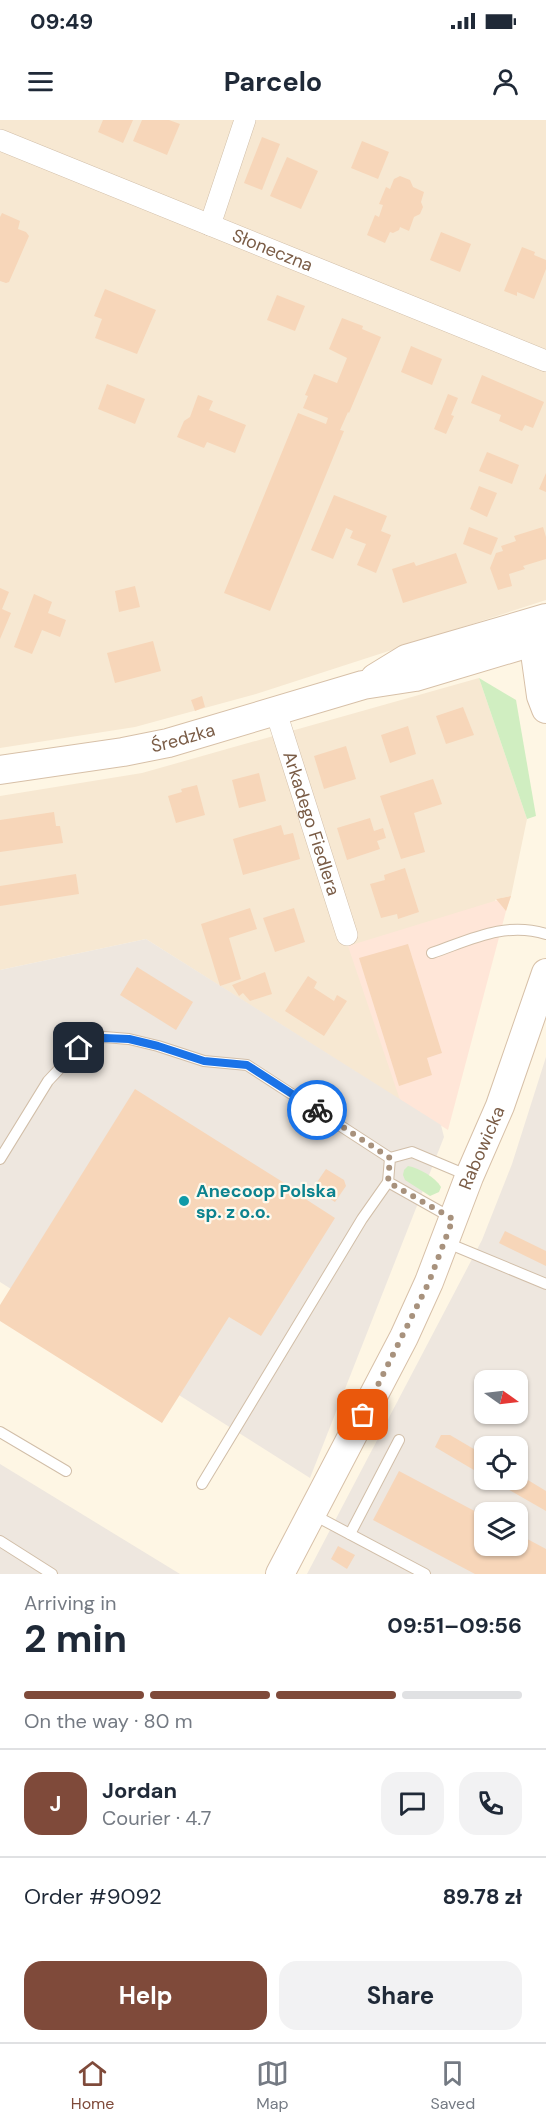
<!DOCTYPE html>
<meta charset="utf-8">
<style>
:root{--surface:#fff;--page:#f2f2f3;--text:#1f2937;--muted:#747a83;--line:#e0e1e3;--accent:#7f4a3a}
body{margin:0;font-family:"DM Sans",sans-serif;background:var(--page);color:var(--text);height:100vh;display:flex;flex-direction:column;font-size:22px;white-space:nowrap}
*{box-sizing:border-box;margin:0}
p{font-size:20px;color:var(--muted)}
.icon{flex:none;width:33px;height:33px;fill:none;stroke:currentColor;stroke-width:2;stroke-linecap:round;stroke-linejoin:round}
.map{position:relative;height:1454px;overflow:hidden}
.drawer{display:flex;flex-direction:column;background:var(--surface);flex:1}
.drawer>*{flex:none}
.needle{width:39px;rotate:104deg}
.fabs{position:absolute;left:474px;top:1250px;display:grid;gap:12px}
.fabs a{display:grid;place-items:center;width:54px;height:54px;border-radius:12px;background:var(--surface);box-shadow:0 2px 4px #0004;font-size:30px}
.pin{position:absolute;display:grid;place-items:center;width:51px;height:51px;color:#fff;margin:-26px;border-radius:12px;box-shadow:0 3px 9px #0006}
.courier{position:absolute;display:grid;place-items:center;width:60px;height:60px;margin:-30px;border:4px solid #1a73e8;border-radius:50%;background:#fff;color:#222;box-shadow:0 2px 8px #0007}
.headline em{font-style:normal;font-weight:700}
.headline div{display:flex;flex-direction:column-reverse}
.headline{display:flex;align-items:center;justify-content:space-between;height:102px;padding:0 24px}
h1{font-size:39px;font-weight:700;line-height:45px}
.bar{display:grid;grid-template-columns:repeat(4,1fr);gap:9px 6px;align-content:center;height:72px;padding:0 24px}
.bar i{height:8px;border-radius:4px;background:var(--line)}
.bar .active{background:var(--accent)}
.bar p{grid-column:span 4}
.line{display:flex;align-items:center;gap:15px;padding:0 24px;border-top:2px solid var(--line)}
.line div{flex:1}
.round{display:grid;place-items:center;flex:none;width:63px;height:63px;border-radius:18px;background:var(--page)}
.action{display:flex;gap:12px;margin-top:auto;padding:12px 24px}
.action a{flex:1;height:69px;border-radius:18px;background:var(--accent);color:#fff;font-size:24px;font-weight:700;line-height:69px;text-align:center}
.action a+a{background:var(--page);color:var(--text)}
.status{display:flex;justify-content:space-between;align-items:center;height:42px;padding:0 30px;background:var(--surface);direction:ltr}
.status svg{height:16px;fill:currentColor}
header{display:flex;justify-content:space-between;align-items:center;height:78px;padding:0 24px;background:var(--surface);font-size:27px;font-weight:700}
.tabs{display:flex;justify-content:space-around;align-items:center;height:84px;border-top:2px solid var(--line);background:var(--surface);font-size:16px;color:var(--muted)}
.tabs a{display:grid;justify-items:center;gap:3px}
.tabs .active{color:var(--accent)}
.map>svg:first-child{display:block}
.residential{fill:#f7e8d2}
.commercial{fill:#ffe6d8}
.industrial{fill:#eee7df;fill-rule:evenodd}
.green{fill:#d0eec1}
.building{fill:#f7d6b9}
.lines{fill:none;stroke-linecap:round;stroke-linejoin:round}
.lane-casing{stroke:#d1bea8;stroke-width:12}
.street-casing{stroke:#d1bea8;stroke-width:22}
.secondary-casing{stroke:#d7c0a8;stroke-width:30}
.lane{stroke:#fff;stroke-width:10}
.street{stroke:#fff;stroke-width:21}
.secondary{stroke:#fff;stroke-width:28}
.done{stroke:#a8927d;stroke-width:6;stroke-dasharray:0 10.8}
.route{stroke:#1a73e8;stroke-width:8}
.culture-dot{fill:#0f9aa8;stroke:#fff9ed;stroke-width:2}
.labels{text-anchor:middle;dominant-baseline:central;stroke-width:4.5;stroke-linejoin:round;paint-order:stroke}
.street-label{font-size:18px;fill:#7a5c46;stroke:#fff9ed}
.culture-label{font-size:18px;font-weight:bold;fill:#0d838f;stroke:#fff9ed;text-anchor:start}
</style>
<div class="status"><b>09:49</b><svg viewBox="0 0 49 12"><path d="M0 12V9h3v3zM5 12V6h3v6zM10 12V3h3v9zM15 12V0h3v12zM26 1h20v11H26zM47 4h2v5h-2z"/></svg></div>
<header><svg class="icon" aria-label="menu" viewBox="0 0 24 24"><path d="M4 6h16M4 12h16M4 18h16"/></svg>Parcelo<svg class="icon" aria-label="person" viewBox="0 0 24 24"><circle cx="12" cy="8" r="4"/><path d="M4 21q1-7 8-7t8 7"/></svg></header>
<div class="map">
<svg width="546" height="1454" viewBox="0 0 546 1454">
<rect width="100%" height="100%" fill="#fef6e4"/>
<g class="residential">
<path d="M0 0H546V480L256 574 135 607 0 628Z"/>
<path d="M479 558 527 699 511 776 496 779 400 980 146 819 0 850V676L142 653Z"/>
</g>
<path class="commercial" d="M511 776 506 791 448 1010 400 980 348 826Z"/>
<g class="industrial">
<path d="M146 819 441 1005 444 1017 310 1358 0 1162V850Z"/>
<path d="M546 937V1454H307L482 1120 512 1044ZM484 1260H518V1293H484ZM484 1326H518V1359H484ZM484 1392H518V1425H484Z"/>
<path d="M0 1344 180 1454H0Z"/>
</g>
<g class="green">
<path d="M479 558 516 580 536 696 527 699Z"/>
<path d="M408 1046C419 1048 435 1057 441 1067L439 1072 430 1076 405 1060 403 1055 404 1050Z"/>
</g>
<g class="building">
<path d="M103 0H133L123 23 98 12Z"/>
<path d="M142 0H169L180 4 167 35 133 21Z"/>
<path d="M262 17 280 24 262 70 244 63Z"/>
<path d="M362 21 389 32 378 59 351 48Z"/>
<path d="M287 37 318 51 301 89 270 76Z"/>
<path d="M400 56 410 60 413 67 424 72 421 82 423 87 420 94 414 97 409 111 400 107 399 110 393 113 390 112 385 123 367 115 375 95 379 97 383 85 379 84 386 67 390 69 394 59Z"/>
<path d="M2 93 20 101 18 109 26 112 29 116 9 162 6 163 0 161V97Z"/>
<path d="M441 112 471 124 460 152 430 140Z"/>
<path d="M522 127 535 132 534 135 546 140V149L534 179 517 172V176L504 171Z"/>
<path d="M105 169 156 190 137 234 95 218 102 199 94 196Z"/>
<path d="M277 175 305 186 295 211 267 200Z"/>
<path d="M342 198 363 206 362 209 381 217 349 293 348 292 340 310 344 311 270 491 224 473 298 293 326 304 328 298 303 288 308 276 305 275 314 254 337 263 347 238 329 229Z"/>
<path d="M411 226 442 239 432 265 401 252Z"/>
<path d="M482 255 544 282 533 308 525 305 522 311 499 301 501 295 471 283Z"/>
<path d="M107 264 145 279 135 304 98 289Z"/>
<path d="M448 274 458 278 451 295 454 296 446 314 434 309Z"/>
<path d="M198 275 213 281 209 290 246 305 235 333 207 322 204 328 177 317 184 301 190 297Z"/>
<path d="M487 332 519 345 512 364 479 351Z"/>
<path d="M546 353V372L539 369Z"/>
<path d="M479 366 497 373 487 397 470 389Z"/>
<path d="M334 375 387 396 381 411 391 415 376 453 357 445 366 424 350 418 353 411 346 408 333 439 311 430Z"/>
<path d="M469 407 498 418 491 435 463 424Z"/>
<path d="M543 407 546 417V439L523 446 525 449 509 454 512 466 498 470 490 448 496 433 503 431 501 426 516 421 514 416Z"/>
<path d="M456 433 467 463 403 483 392 449 414 442 416 446Z"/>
<path d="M135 466 140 487 119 492 115 471Z"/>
<path d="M0 468 9 472 2 489 11 493 0 519Z"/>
<path d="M34 474 52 482 48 493 66 500 60 517 42 510 32 534 14 527Z"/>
<path d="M153 521 161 551 115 563 107 533Z"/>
<path d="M202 576 205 587 195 591 191 580Z"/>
<path d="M463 587 474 615 446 624 436 596Z"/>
<path d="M408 606 416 634 390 643 381 615Z"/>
<path d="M346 626 356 659 324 669 314 636Z"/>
<path d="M259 653 266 681 239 688 232 660Z"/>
<path d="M433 659 442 684 414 693 425 732 401 739 380 676Z"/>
<path d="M197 665 205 695 176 703 168 676 182 672 181 669Z"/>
<path d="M54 692 56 706H60L63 723 0 732V700Z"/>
<path d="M370 698 374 711 383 708 386 718 377 721 380 729 347 740 337 708Z"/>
<path d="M281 705 284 715 293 713 300 739 243 755 233 719Z"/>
<path d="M405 748 419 792 398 799 397 794 381 798 370 764 385 760 384 755Z"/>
<path d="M76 754 79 774 0 786V766Z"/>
<path d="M511 776 506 791 496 779Z"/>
<path d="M250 788 257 809 229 818 241 859 220 866 201 804Z"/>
<path d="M294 788 305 822 275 832 263 798Z"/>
<path d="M408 824 442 933 427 938 432 955 399 966 359 838Z"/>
<path d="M137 847 193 882 176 910 120 875Z"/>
<path d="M265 852 272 874 250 881 243 873 239 876 232 865Z"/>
<path d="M308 856 317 862 314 868 334 881 337 875 347 881 324 916 285 891Z"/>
<path d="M135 969 305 1076 304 1078 335 1098 261 1216 229 1197 162 1303 0 1201V1185Z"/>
<path d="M326 1049 344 1060 346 1066 335 1082 313 1068Z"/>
<path d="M505 1111 546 1131V1146L499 1123Z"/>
<path d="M441 1315H450L484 1335V1356L435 1327Z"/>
<path d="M399 1351 484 1396V1425H518V1414L546 1429V1454H475L373 1400Z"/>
<path d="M518 1354 546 1371V1391L490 1359H518Z"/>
<path d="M338 1426 355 1435 347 1449 331 1439Z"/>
</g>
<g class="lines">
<defs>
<g id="lane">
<path d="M432 833C470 820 505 801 546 814"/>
<path d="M0 1039 48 961 79 928 104 917 129 919 158 926 204 941 247 945 390 1038"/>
<path d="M452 1098 388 1062 390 1038 412 1032 469 1056"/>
<path d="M445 1122 546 1164"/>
<path d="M0 1312 66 1351"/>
<path d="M202 1364 362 1099 388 1062"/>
<path d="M312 1394 425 1454"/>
<path d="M350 1414 399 1320"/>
<path d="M0 1421 52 1454"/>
</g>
<g id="street">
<path id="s1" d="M0 20 546 241"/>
<path d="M210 105 245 0"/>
<path id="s2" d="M276 592 347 815"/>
</g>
<g id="secondary">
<path d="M531 504 541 576 546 589"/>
<path d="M375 558 406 539 546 498"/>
<path id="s3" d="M0 650 123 632 168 623 363 565 415 557 546 518"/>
<path id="s4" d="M280 1454 404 1217 429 1162 469 1057 500 986 546 853"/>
</g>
</defs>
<use href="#lane" class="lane-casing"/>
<use href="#street" class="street-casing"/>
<use href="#secondary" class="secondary-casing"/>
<use href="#lane" class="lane"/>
<use href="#street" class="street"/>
<use href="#secondary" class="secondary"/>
</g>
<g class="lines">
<path class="done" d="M317 990 390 1038 388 1062 453 1099 429 1162 363 1295"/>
<path class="route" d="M79 928 104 918 129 919 158 926 204 941 247 945 317 990"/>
</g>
<circle class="culture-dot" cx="184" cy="1081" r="6"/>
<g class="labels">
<g class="street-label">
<text stroke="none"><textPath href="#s1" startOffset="294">Słoneczna</textPath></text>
<text stroke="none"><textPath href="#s3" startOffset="186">Średzka</textPath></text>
<text stroke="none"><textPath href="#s2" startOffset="117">Arkadego Fiedlera</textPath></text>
<text stroke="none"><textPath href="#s4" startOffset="472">Rabowicka</textPath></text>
</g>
<g class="culture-label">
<text x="196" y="1071">Anecoop Polska<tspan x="196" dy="21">sp. z o.o.</tspan></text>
</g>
</g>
</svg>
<div class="fabs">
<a><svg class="needle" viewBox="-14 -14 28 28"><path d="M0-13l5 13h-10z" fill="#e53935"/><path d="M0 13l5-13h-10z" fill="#747a83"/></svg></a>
<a><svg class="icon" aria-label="locate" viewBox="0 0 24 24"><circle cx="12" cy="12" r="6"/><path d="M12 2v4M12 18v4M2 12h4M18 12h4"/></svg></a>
<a><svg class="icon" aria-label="layers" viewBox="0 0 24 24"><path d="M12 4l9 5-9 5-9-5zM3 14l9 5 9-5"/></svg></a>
</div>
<div class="pin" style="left:363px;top:1295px;background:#ea580c"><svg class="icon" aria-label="bag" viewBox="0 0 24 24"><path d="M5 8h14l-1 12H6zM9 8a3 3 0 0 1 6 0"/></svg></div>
<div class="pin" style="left:79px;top:928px;background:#1f2937"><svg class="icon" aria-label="home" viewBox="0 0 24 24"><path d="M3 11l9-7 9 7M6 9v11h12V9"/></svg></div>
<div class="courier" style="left:317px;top:990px"><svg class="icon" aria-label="bike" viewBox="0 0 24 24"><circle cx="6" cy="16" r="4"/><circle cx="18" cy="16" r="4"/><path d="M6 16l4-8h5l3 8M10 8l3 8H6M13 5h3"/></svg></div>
</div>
<section class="drawer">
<div class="headline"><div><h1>2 min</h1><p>Arriving in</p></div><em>09:51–09:56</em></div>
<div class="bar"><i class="active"></i><i class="active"></i><i class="active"></i><i></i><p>On the way · 80 m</p></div>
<div class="line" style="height:108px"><b class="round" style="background:var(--accent);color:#fff">J</b><div><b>Jordan</b><p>Courier · 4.7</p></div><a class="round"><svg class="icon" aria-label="chat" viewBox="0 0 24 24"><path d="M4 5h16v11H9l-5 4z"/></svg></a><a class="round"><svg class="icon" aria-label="phone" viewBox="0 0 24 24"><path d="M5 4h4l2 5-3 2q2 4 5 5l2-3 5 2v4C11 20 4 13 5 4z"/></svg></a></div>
<div class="line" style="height:78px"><div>Order #9092</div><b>89.78 zł</b></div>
<div class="action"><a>Help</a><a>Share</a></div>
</section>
<nav class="tabs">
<a class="active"><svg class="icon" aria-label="home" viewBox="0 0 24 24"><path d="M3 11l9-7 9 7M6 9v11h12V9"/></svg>Home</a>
<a><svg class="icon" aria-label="map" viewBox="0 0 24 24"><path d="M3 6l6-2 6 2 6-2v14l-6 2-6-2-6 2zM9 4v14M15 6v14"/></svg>Map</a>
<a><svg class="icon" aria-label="saved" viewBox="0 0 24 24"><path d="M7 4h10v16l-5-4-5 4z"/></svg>Saved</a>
</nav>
